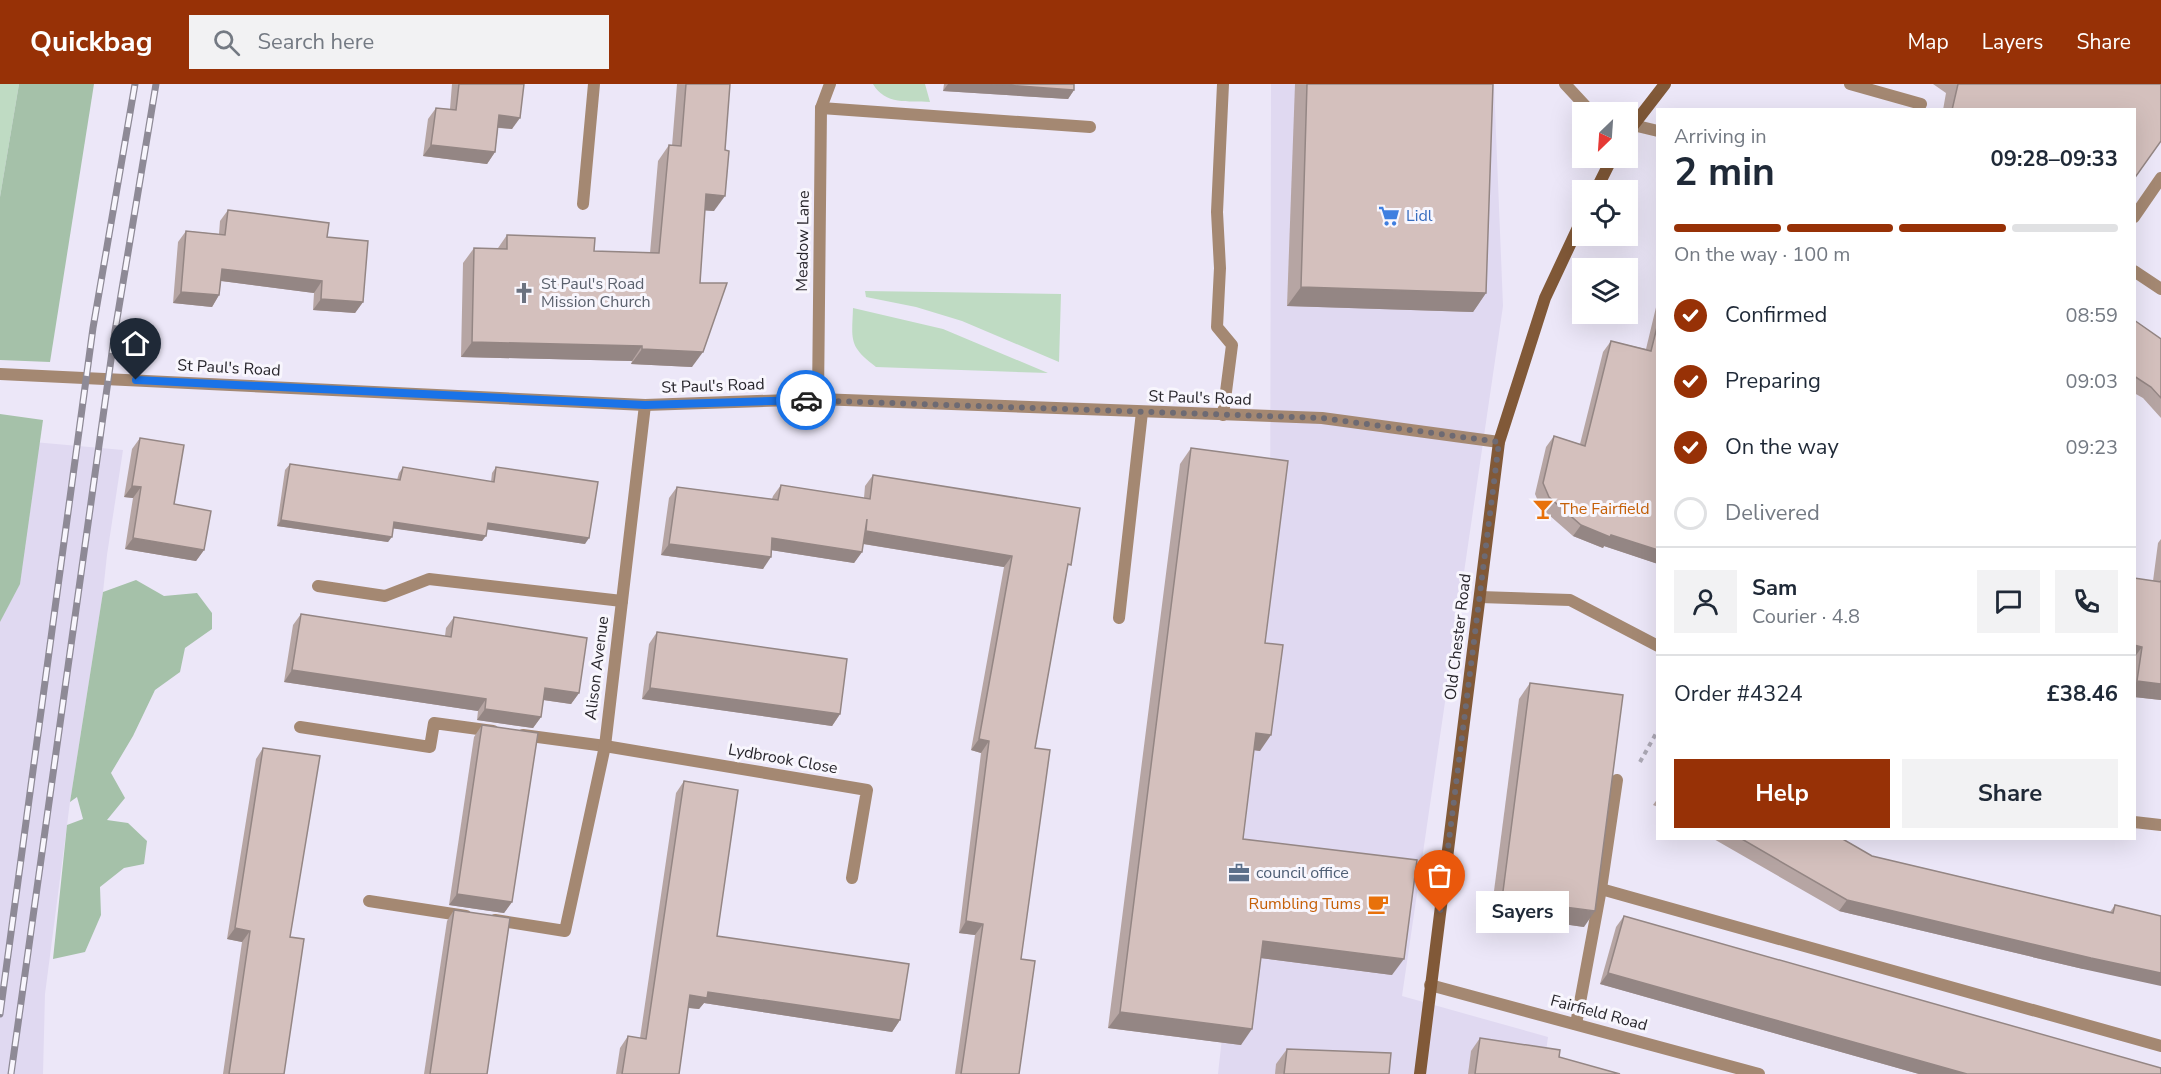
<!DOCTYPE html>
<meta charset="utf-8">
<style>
:root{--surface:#fff;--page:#f2f2f3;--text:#1f2937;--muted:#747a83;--line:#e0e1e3;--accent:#973106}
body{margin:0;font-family:"Nunito Sans",sans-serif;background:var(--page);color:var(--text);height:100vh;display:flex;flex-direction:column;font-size:22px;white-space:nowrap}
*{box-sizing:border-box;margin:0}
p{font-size:20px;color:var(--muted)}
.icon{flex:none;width:33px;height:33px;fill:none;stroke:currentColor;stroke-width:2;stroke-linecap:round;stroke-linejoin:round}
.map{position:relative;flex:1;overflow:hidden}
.side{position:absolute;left:1656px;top:24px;width:480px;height:732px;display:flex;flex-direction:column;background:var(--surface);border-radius:0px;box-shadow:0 6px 24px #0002}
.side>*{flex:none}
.needle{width:39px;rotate:205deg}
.tools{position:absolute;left:1572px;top:18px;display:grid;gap:12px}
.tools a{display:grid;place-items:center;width:66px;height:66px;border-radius:0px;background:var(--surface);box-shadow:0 6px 24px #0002;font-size:30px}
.pin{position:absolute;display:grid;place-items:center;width:51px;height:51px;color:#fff;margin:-62px -26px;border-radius:50% 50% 50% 0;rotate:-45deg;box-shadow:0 0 6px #0007}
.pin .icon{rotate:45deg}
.courier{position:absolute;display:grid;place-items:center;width:60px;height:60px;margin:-30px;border:4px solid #1a73e8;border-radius:50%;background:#fff;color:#222;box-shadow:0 2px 8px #0007}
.bubble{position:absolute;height:42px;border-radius:0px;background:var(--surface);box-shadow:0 6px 24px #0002;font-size:20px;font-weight:700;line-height:42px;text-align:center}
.head em{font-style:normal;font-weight:700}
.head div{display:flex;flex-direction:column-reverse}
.head{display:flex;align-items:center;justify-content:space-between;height:102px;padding:0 18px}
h1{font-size:39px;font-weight:700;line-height:45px}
.bar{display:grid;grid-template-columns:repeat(4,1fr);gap:9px 6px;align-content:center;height:72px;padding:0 18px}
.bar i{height:8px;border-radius:4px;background:var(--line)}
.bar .on{background:var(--accent)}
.bar p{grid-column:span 4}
.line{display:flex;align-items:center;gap:15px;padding:0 18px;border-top:2px solid var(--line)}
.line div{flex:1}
.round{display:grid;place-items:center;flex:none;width:63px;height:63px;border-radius:0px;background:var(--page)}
ol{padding:0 18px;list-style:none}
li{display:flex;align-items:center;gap:18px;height:66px}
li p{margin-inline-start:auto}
li .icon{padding:6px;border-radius:50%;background:var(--accent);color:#fff;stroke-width:4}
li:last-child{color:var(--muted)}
li i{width:33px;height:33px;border:3px solid var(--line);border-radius:50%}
.action{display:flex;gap:12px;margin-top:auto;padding:12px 18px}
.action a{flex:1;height:69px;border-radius:0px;background:var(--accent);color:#fff;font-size:24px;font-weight:700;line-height:69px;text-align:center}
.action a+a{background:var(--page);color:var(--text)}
header{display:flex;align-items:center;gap:36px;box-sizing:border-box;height:84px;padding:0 30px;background:var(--accent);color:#fff}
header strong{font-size:28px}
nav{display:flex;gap:33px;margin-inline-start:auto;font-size:21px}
.search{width:420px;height:54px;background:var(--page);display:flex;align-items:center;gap:15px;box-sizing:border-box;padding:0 21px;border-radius:0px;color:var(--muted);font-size:22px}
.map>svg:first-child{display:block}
.built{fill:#e0d9f1}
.green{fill:#bfdbc3}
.forest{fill:#a5c1a9}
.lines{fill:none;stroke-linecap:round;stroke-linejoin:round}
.path{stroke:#aca8b5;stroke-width:4;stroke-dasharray:4.5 4.5;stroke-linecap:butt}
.service{stroke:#a48872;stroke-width:12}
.minor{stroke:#a48872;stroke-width:12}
.secondary{stroke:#815938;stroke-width:12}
.rail-casing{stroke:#8e8a96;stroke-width:7}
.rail{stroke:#f8f6fd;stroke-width:4.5;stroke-dasharray:14;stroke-linecap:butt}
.wall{fill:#b6a5a3}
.shaded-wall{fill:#948684}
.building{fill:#d4c0bd;stroke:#948684;stroke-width:1.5}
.done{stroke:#6d6a73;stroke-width:6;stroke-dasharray:0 10.8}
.route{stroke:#1a73e8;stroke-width:8}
.labels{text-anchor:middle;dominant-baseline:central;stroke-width:6;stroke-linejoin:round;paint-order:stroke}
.shop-label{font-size:16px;fill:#366cbe;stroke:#f8f6fd;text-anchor:start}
.street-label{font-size:16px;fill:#28262c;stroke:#f8f6fd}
.worship-label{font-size:16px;fill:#5b616d;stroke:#f8f6fd;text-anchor:start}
.food-label{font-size:16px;fill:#c56008;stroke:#f8f6fd;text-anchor:start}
.service-label{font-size:16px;fill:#4e5e75;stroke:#f8f6fd;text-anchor:start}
</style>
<header>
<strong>Quickbag</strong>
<div class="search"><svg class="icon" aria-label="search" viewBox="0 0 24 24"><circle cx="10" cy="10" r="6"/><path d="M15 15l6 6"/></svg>Search here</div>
<nav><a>Map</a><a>Layers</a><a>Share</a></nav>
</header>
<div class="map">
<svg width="2161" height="990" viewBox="0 0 2161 990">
<rect width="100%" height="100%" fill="#ece7f8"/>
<g class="built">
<path d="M1271 0H1494L1503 222 1402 912 1548 953 1543 990H1218L1270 520Z"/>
<path d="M0 355 123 366 107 471 103 508 70 718 45 910 43 990H0Z"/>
</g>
<g class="green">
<path d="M0 0H19L0 113Z"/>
<path d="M873 0H925L930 18C908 17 885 21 873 0Z"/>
<path d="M865 207 1061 210 1059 278 962 237 916 223 866 213Z"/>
<path d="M853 224 943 245 1048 289 876 283C848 262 852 256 853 224Z"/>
</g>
<g class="forest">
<path d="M19 0H94L50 278 0 276V113Z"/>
<path d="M0 330 43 336 20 500 0 538Z"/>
<path d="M136 496 164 512 197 509 212 529V545L185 564 180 588 155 606 133 652 111 689 125 714 107 736 128 739 147 757 144 780 124 784 100 803 101 831 85 868 53 875 67 741 83 735 77 713 70 718 103 508Z"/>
</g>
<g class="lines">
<path class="path" d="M1640 678 1658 646"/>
<g class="service">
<path d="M1223 0 1217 128 1220 184 1217 243 1232 261 1223 331"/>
<path d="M1850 0 1921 20"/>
<path d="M821 24 1090 43"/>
<path d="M318 502 385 512 429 495 622 517"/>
<path d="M1119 534 1142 328"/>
<path d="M300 643 430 663 434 639 493 647"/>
<path d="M523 651 605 662"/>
<path d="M1601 805 2161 962"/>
<path d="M1576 940 1601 805 1617 696"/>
</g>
<g class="minor">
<path d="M1565 0 1591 28"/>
<path d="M1633 41 1658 47"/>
<path d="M583 120 594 0"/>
<path d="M2134 133 2161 94"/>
<path d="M2134 187 2161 205"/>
<path d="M0 290 645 321 818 315 1322 334 1499 358"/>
<path d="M818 315 821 24 830 0"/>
<path d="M1480 513 1570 516 1658 562"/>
<path d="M605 662 867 706 852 794"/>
<path d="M2134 738 2161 741"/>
<path d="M369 817 466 832"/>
<path d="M495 836 565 847 605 662 645 321"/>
<path d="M1430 901 1759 990"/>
</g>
<g class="secondary">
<path d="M1628 48 1665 0"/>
<path d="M1596 106 1612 74"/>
<path d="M1420 990 1499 358 1545 214 1582 135"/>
</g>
<defs>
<g id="rail">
<path d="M0 930 93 244 135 0"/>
<path d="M11 990 115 247 156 0"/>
</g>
</defs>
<use href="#rail" class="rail-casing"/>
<use href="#rail" class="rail"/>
</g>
<g class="wall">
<path d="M452 0H524L512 45 498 44 495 68 487 80 423 72 428 35 436 24 450 25Z"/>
<path d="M677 0H730L714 127 705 126 692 283 631 280 632 277 461 273 463 179 474 164H498L507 151 594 167 650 169 658 77 669 61 672 62Z"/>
<path d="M944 0H1074V6L1068 15 943 7Z"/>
<path d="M1295 0H1493L1486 209 1473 228 1287 222Z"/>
<path d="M1933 0H2161L2134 26H1943L1946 9Z"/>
<path d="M228 126 327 153 363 218 355 229 313 226 314 209 221 197 219 211 212 223 173 219 178 158 186 147 219 150 220 137Z"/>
<path d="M1658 215V480L1604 462 1603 464 1573 452 1541 424 1535 410 1546 363 1554 352 1580 360 1603 268 1611 257 1646 265Z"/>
<path d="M2134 236 2161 255V334L2143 314 2134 309Z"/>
<path d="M140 354 174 420 204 466 196 477 125 465 133 414 124 413 132 365Z"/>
<path d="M1191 364 1265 559 1260 667 1254 666 1243 755 1392 891 1261 874 1241 961 1108 944 1180 380Z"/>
<path d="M290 380 397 396 399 389 403 383 491 398 492 389 496 383 585 460 487 445 482 457 393 444 388 458 277 442 285 386Z"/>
<path d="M873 391 1067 487 1035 664 1021 875 1019 990H955L975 851 959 849 981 669 971 666 1004 483 863 460 862 468 854 479 771 466 763 485 661 471 669 414 677 403 772 415 773 412 781 401 864 414 865 402Z"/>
<path d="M2161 455V616L2134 613V494L2153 497 2158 459Z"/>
<path d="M301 530 445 552 446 544 454 533 579 609 571 620 543 616 541 633 533 644 477 636 478 627 284 598 293 541Z"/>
<path d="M657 548 840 630 832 642 642 615 649 560Z"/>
<path d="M1530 599 1584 843 1491 830 1519 615Z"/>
<path d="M482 641 512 818 504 829 449 821 474 653Z"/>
<path d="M263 664 290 853 284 990H223L242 858 227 855 256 675Z"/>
<path d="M684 697 717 852 900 936 892 948 704 919 699 925 688 924 679 990H616L620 964 628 952 640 954 676 709Z"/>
<path d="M1658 714V723L1653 721Z"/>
<path d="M1712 754H1841L1872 772 2110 828 2115 821 2161 832 2083 885 1839 827Z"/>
<path d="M454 826 487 990H424L447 837Z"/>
<path d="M1624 832 2161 990H1919L1600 900 1616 843Z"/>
<path d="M1480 954 1559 973 1620 990H1468L1471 967Z"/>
<path d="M1287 965 1389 990H1275L1276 980Z"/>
</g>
<g class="shaded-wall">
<path d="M948 0H992L1074 6 1068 15 943 7Z"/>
<path d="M499 31 520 34 512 45 491 43Z"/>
<path d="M431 61 495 68 487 80 423 72Z"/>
<path d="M706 110 725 112 714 127 696 126Z"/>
<path d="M222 185 322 197 314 209 214 196Z"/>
<path d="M1301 203 1486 209 1473 228 1287 222Z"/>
<path d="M181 208 219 211 212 223 173 219Z"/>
<path d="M321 215 363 218 355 229 313 226Z"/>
<path d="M472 258 642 262 632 277 461 273Z"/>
<path d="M642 265 703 268 692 283 631 280Z"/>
<path d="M132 402 141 403 133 414 124 413Z"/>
<path d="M281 436 392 453 388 458 277 442Z"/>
<path d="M394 438 486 452 482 457 390 444Z"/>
<path d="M488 439 589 454 585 460 484 445Z"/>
<path d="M1581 441 1658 466V480L1604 462 1603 464 1573 452Z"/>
<path d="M866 447 1012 472 1004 483 858 459Z"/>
<path d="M133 454 204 466 196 477 125 465Z"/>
<path d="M772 454 862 468 854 479 764 465Z"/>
<path d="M669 460 771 473 763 485 661 471Z"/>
<path d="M2134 561 2142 563 2134 574Z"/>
<path d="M292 586 486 615 478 627 284 598Z"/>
<path d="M2137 597 2161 600V616L2134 613V601Z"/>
<path d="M545 604 579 609 571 620 537 615Z"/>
<path d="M650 604 840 630 832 642 642 615Z"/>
<path d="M485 625 541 633 533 644 477 636Z"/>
<path d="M1256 649 1271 651 1260 667 1245 665Z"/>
<path d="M979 655 989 657 981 669 971 666Z"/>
<path d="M457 810 512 818 504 829 449 821Z"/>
<path d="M1502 815 1595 827 1584 843 1491 830Z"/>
<path d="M1847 816 2161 889V902L2083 885 1839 827Z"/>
<path d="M966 837 983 840 975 851 959 849Z"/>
<path d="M235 844 250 847 242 858 227 855Z"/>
<path d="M1263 857 1404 875 1392 891 1252 873Z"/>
<path d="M1608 889 1967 990H1919L1600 900Z"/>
<path d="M708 908 900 936 892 948 704 919 699 925 682 923 690 911Z"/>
<path d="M1120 928 1252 945 1241 961 1108 944Z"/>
</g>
<g class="building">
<path d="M459 0H524L520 34 499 31 495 68 431 61 436 24 456 26Z"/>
<path d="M686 0H730L725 66 729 67 725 112 706 110 700 199H727L703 268 642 265V262L472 258 474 164 507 165V151L595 154 594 167 659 169 669 61 681 62Z"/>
<path d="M992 0H1074V6Z"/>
<path d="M1307 0H1493L1486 209 1301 203Z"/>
<path d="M1958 0H2161V57L2134 95V26H1952Z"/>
<path d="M228 126 329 139 327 153 368 157 363 218 321 215 322 197 222 185 219 211 181 208 186 147 225 151Z"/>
<path d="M2134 236 2161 255V314L2151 303 2134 292Z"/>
<path d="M1658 239V466L1611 451 1610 453 1581 441 1549 413 1543 399 1554 352 1585 362 1611 257 1651 267Z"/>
<path d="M140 354 184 361 174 420 211 427 204 466 133 454 141 403 132 402Z"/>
<path d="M1191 364 1288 377 1265 559 1283 561 1271 651 1256 649 1243 755 1417 776 1404 875 1263 857 1252 945 1120 928Z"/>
<path d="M290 380 400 396 403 383 494 398 496 383 598 398 589 454 488 439 486 452 394 438 392 453 281 436Z"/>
<path d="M873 391 1080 424 1071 481 1068 480 1035 664 1050 666 1021 875 1035 877 1019 990H961L983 840 966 837 989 657 979 655 1012 472 866 447 867 435 862 468 772 454 771 473 669 460 677 403 778 416 781 401 870 415Z"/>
<path d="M2134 494 2161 498V496V600L2137 597 2142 563 2134 561Z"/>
<path d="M301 530 451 553 454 533 587 554 579 609 545 604 541 633 485 625 486 615 292 586Z"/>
<path d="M657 548 847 575 840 630 650 604Z"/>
<path d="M1530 599 1623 611 1595 827 1502 815Z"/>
<path d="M482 641 538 649 512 818 457 810Z"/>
<path d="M263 664 320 672 290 853 304 855 284 990H229L250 847 235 844Z"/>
<path d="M684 697 738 706 717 852 909 880 900 936 708 908 707 914 690 911 679 990H622L628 952 646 955Z"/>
<path d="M1740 754H1841L1872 772 2113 829 2115 821 2161 832V889L2091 874 1847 816Z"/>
<path d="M454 826 510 834 487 990H430Z"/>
<path d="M1624 832 2161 984V990H1967L1608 889Z"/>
<path d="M1480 954 1560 966 1559 973 1620 990H1475Z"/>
<path d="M1287 965 1391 969 1389 990H1284Z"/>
</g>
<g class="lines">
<path class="done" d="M806 316 1322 334 1499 358 1440 828"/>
<path class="route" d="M136 296 645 321 806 316"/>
</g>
<defs>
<symbol id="supermarket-bare" viewBox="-9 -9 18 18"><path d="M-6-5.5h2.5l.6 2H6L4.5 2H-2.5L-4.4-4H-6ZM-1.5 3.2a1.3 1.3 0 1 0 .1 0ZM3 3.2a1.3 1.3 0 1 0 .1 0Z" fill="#3f7fe0" stroke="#f8f6fd" stroke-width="2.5" paint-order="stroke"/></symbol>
<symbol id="church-bare" viewBox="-9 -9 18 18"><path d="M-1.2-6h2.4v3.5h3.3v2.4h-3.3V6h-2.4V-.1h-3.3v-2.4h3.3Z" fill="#6b7280" stroke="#f8f6fd" stroke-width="2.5" paint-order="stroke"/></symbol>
<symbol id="bar-bare" viewBox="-9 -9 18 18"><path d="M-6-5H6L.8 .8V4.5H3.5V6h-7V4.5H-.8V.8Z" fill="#e8710a" stroke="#f8f6fd" stroke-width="2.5" paint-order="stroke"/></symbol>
<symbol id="office-bare" viewBox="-9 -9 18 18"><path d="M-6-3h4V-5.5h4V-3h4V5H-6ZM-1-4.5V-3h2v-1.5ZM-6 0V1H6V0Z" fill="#5c6f8a" stroke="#f8f6fd" stroke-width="2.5" paint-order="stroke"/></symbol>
<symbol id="cafe-bare" viewBox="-9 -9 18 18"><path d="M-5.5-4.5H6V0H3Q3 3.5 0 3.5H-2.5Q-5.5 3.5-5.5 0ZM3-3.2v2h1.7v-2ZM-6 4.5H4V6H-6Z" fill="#e8710a" stroke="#f8f6fd" stroke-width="2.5" paint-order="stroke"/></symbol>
</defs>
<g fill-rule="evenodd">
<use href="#supermarket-bare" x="1374" y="117" width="30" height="30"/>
<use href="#church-bare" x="509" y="194" width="30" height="30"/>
<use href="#bar-bare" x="1528" y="410" width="30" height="30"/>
<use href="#office-bare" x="1224" y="774" width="30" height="30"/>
<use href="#cafe-bare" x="1363" y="805" width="30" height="30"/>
</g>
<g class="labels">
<g class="shop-label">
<text x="1406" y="132">Lidl</text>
</g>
<g class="street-label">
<text transform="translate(803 157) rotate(-89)">Meadow Lane</text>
<text transform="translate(229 284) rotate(3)">St Paul's Road</text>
<text transform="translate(713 302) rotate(-2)">St Paul's Road</text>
<text transform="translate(1200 314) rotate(2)">St Paul's Road</text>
<text transform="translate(1458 553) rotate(-83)">Old Chester Road</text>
<text transform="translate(597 584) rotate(-83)">Alison Avenue</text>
<text transform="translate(783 675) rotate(10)">Lydbrook Close</text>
<text transform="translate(1599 929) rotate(15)">Fairfield Road</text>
</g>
<g class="worship-label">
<text x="541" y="200">St Paul's Road<tspan x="541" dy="18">Mission Church</tspan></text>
</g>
<g class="food-label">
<text x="1560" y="425">The Fairfield</text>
<text x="1361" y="820" text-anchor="end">Rumbling Tums</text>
</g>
<g class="service-label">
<text x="1256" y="789">council office</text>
</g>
</g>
</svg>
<div class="tools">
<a><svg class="needle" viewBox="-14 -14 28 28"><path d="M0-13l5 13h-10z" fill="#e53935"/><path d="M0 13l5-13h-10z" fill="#747a83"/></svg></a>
<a><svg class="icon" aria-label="locate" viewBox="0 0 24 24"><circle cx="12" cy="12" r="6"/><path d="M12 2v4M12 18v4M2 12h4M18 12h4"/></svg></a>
<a><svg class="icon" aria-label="layers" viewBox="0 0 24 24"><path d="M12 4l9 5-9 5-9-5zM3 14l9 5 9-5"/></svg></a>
</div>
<div class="pin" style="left:1440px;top:828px;background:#ea580c"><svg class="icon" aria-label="bag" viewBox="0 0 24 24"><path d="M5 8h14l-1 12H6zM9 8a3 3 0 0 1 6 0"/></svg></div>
<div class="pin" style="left:136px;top:296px;background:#1f2937"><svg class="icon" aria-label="home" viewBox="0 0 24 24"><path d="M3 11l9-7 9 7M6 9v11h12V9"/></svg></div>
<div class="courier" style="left:806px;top:316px"><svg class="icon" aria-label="car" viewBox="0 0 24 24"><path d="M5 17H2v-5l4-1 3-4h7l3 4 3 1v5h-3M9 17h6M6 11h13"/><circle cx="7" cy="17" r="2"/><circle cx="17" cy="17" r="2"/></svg></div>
<div class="bubble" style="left:1476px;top:807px;width:93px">Sayers</div>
<section class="side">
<div class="head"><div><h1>2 min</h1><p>Arriving in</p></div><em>09:28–09:33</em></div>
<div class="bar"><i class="on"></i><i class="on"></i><i class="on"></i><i></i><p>On the way · 100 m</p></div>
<ol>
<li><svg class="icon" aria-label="check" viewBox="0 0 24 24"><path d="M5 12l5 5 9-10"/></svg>Confirmed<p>08:59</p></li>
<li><svg class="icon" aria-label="check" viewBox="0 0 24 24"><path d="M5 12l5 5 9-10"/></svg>Preparing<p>09:03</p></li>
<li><svg class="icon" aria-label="check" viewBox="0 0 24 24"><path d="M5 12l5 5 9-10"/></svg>On the way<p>09:23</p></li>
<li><i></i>Delivered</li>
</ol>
<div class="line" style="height:108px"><a class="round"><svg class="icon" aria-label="person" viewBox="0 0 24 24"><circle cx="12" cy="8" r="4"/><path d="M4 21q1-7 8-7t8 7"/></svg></a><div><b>Sam</b><p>Courier · 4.8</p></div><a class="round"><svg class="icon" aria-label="chat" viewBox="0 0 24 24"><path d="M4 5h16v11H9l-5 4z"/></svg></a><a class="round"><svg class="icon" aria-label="phone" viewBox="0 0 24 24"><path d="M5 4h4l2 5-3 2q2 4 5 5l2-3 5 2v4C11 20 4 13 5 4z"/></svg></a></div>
<div class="line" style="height:78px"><div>Order #4324</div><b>£38.46</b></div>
<div class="action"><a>Help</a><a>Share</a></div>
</section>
</div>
